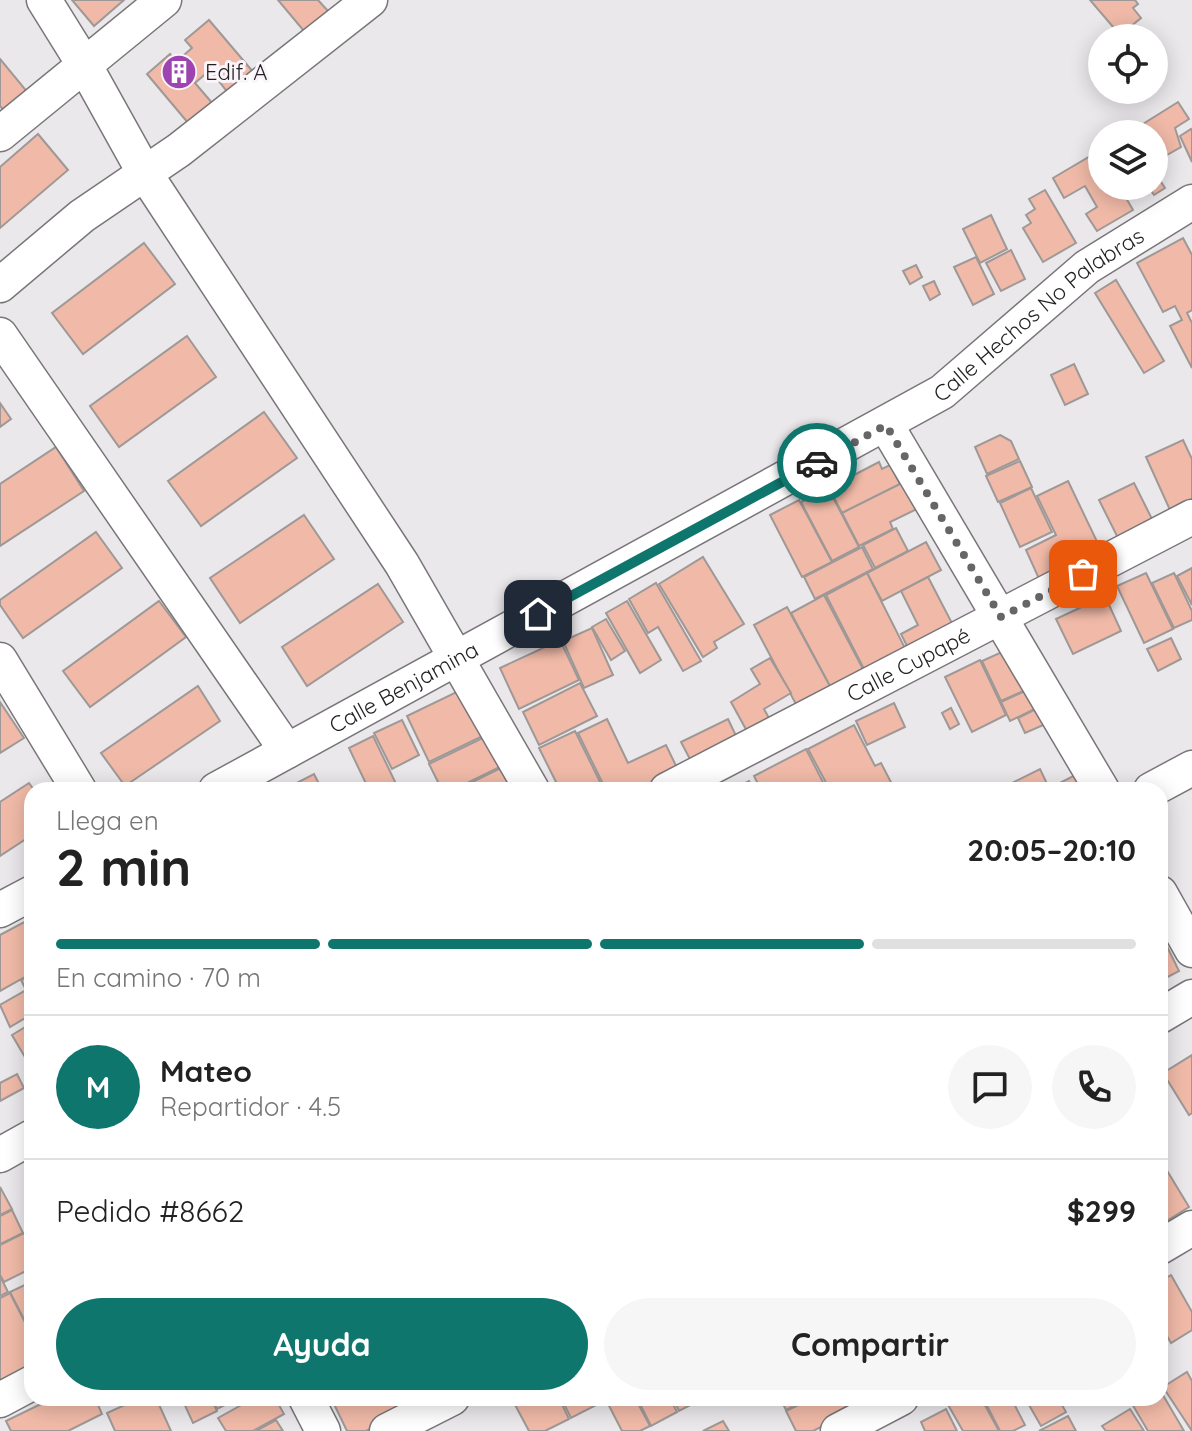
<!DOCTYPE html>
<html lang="es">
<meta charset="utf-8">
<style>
:root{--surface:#fff;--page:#f6f6f6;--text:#222;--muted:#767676;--line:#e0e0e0;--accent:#0f766e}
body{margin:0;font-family:Quicksand,sans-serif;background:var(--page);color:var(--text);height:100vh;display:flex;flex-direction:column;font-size:30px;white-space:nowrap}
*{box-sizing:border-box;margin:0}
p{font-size:26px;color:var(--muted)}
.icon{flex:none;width:44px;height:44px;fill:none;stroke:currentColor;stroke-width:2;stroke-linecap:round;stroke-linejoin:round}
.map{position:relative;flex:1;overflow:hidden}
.panel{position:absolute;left:24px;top:782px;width:1144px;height:624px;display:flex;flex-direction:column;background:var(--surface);border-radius:24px;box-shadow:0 4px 20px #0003}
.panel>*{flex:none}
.controls{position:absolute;left:1088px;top:24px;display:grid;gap:16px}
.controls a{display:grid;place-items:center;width:80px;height:80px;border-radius:50%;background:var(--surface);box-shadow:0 4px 20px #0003;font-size:40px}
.pin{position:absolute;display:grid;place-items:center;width:68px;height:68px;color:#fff;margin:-34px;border-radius:16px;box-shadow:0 4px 12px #0006}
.courier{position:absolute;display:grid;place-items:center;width:80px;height:80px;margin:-40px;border:6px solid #0f766e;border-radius:50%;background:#fff;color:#222;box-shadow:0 2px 10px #0007}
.overview em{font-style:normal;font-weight:700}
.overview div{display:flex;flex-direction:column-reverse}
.overview{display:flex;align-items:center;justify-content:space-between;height:136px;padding:0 32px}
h1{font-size:52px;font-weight:700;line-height:60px}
.bar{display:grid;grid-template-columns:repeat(4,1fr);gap:12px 8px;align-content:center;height:96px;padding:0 32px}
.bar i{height:10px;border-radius:6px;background:var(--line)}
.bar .on{background:var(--accent)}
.bar p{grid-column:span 4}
.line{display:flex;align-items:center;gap:20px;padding:0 32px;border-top:2px solid var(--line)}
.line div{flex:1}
.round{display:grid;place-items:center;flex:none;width:84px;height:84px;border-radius:42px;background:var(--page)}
.button{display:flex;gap:16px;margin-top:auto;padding:16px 32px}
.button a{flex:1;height:92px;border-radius:48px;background:var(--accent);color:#fff;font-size:32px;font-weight:700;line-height:92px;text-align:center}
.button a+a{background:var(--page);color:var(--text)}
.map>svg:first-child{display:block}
.building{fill:#f1baa8;stroke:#9e9896;stroke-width:2}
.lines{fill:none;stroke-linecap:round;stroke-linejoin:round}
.minor-casing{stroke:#79767a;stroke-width:37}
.minor{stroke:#fff;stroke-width:34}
.done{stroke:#686568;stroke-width:8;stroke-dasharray:0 14.4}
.route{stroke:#0f766e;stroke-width:10}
.labels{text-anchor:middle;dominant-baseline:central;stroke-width:6;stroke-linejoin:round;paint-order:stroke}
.poi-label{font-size:22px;fill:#211f21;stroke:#f9f5fa;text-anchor:start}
.street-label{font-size:22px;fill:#211f21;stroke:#f9f5fa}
</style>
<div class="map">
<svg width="1192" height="1431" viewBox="0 0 1192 1431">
<rect width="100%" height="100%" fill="#ebe8ec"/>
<g class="building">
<path d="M72 0H124L94 26Z"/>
<path d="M278 0H318L328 11 304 31Z"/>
<path d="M1090 0H1135L1138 4 1133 8 1141 18 1120 35Z"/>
<path d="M209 20 254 73 229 94 210 70 195 83 213 104 189 124 147 74 170 54 176 62 192 48 185 40Z"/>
<path d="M0 59 29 94 6 113 0 106Z"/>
<path d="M1178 102 1189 119 1175 128 1181 147 1160 159 1165 167 1156 174 1165 188 1154 195 1148 186H1154V134H1127Z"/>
<path d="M1191 129 1192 131V162L1180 136Z"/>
<path d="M38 134 68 170 0 228V167Z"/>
<path d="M1099 151 1102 186H1119L1133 210 1097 231 1086 214 1097 207 1085 186 1064 198 1053 178Z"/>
<path d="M1045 190 1076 243 1043 262 1023 228 1031 223 1026 215 1035 209 1029 199Z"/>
<path d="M991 215 1007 249 980 263 963 229Z"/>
<path d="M1183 238 1192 255V310L1187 313 1192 323V368L1170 326 1182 320 1175 306 1163 312 1137 263Z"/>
<path d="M144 243 175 284 83 354 52 313Z"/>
<path d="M1011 250 1025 279 1001 291 986 263Z"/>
<path d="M976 257 994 294 973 305 954 267Z"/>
<path d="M916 265 922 277 910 284 903 271Z"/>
<path d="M1116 280 1164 361 1144 373 1095 293Z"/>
<path d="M934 281 940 294 930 300 923 286Z"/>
<path d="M187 336 216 377 119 447 90 406Z"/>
<path d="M1074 364 1088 394 1065 405 1051 375Z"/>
<path d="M0 403 11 419 0 427Z"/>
<path d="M264 412 297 458 201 526 168 481Z"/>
<path d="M1000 435 1011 441 1019 459 987 474 975 447Z"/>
<path d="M1183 440 1192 459V499L1170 510 1146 457Z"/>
<path d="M56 447 84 491 0 546V484Z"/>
<path d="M1020 461 1032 487 998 502 986 476Z"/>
<path d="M879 462 882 469 890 465 900 484 842 513 829 488Z"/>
<path d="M908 480 921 507 890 522 893 529 859 546 842 513Z"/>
<path d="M1068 481 1102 552 1040 581 1026 550 1056 535 1037 496Z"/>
<path d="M1134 483 1156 527 1121 544 1099 500Z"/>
<path d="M828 488 859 547 832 561 801 502Z"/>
<path d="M1031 488 1052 532 1020 547 1000 503Z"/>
<path d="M799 500 832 562 802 577 770 515Z"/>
<path d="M304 515 334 559 240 623 210 578Z"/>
<path d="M896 528 908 551 875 568 863 545Z"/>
<path d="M96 532 122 568 23 638 0 605V600Z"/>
<path d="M926 542 941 570 882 601 867 573Z"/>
<path d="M862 547 873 569 815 599 804 577Z"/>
<path d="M703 557 744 624 714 642 717 648 703 657 659 584Z"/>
<path d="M1192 568V605L1177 576Z"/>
<path d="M867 573 909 656 864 669 826 595Z"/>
<path d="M1146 573 1173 629 1144 643 1117 586Z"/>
<path d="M1174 573 1192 611V620L1174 628 1152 583Z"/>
<path d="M928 577 955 629 910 652 901 634 918 625 901 591Z"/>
<path d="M656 583 701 661 683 671 658 627 648 633 629 599Z"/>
<path d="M378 584 403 622 307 686 282 647Z"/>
<path d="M824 595 864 671 831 688 791 613Z"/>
<path d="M1105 596 1121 631 1073 654 1056 619Z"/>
<path d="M159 601 186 637 90 707 63 671Z"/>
<path d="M627 601 661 660 640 673 606 613Z"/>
<path d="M787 607 832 690 798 708 754 625Z"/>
<path d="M606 619 625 651 611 660 592 627Z"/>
<path d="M592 628 613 675 584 688 563 641Z"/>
<path d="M1171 638 1181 659 1158 671 1147 649Z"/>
<path d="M560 640 579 680 519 709 500 668Z"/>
<path d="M1013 647 1032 687 1001 701 982 661Z"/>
<path d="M770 658 791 693 764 709 770 720 748 733 731 702 760 684 751 669Z"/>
<path d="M980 660 1006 715 972 732 945 677Z"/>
<path d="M580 683 597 716 539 745 523 712Z"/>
<path d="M198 686 220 721 125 786 101 753Z"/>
<path d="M469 686 491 732 429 762 407 716Z"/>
<path d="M1036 686 1045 704 1010 721 1001 702Z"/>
<path d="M0 702 24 738 0 753Z"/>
<path d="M894 703 905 727 867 745 856 721Z"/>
<path d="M1040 707 1048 723 1025 733 1018 718Z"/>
<path d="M951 708 959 724 950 729 942 713Z"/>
<path d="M607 719 628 763 666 745 680 774 647 790H606L578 733Z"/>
<path d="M728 719 738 740 692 763 681 742Z"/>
<path d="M402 720 419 755 392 769 374 733Z"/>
<path d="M854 725 875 766 881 763 895 790H830L808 749Z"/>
<path d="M575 731 604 790H560L539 748Z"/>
<path d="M493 733 508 763 453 790H442L429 764Z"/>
<path d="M373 736 399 790H369L349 748Z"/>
<path d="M806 749 827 790H761L754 776Z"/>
<path d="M509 764 521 790H456Z"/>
<path d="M1040 769 1050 790H1011L1008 785Z"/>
<path d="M1081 772 1090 790H1051L1050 788Z"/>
<path d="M314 774 322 790H283Z"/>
<path d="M749 781 754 790H731Z"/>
<path d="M29 783 34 790 32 835 0 856V802Z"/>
<path d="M28 920 32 928V973L0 991V935Z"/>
<path d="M1162 936 1179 971 1160 981V937Z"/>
<path d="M32 974V1014L10 1027 0 1005 26 990 21 980Z"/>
<path d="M32 1023V1069L12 1035Z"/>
<path d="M1192 1055V1113L1189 1115 1163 1073Z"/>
<path d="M17 1074 24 1088 0 1101V1083Z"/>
<path d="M1160 1159 1189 1207 1160 1225Z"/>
<path d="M0 1187 12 1209 0 1215Z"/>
<path d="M12 1210 23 1233 0 1244V1216Z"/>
<path d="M24 1233 32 1249V1268L4 1282 0 1275V1245Z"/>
<path d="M1171 1275 1192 1312V1330L1171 1343 1160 1324V1281Z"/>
<path d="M0 1276 8 1292 0 1296Z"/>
<path d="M31 1282 32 1284V1335L10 1292Z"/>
<path d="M10 1293 32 1336V1368L0 1385V1298Z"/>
<path d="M1187 1372 1192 1381V1431L1163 1387Z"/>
<path d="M1160 1390 1184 1431H1148L1132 1404 1143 1398H1160Z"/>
<path d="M53 1398H95L102 1414 68 1431H11L6 1421Z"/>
<path d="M140 1398H156L171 1431H115L107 1413Z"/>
<path d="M211 1398 217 1411 193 1423 182 1399Z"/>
<path d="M212 1398H239L217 1409Z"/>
<path d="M254 1398H275L284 1414 253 1431H226L218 1418Z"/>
<path d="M331 1398H407L412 1408 366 1431H347Z"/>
<path d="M520 1398H559L569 1419 545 1431H529L513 1401Z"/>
<path d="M561 1398H603L604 1401 571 1418Z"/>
<path d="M605 1398H635L650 1426 640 1431H622Z"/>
<path d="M637 1398H670L677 1412 651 1426Z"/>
<path d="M673 1398H704L679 1411Z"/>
<path d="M780 1398H810L786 1410Z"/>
<path d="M813 1398H854L859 1408 813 1431H796L786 1411Z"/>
<path d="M955 1398H981L999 1431H963L947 1403Z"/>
<path d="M983 1398H1011L1025 1425 1013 1431H1000Z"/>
<path d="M1025 1398H1058L1066 1412 1041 1426Z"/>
<path d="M946 1409 957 1431H925L921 1422Z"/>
<path d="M1130 1409 1144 1431H1106L1102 1426Z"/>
<path d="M1068 1416 1076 1431H1039Z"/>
<path d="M276 1420 283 1431H256Z"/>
<path d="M723 1421 729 1431H703Z"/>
</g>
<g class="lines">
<defs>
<g id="minor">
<path d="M44 0 85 66 144 172 402 564 532 790"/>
<path d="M0 134 164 0"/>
<path d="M0 285 82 216 179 150 370 0"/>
<path d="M0 335 287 751"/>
<path d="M886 425 1102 790"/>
<path d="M0 660 79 790"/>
<path id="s1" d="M216 790 942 392 1087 267 1192 202"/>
<path id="s2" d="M667 790 1192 517"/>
<path d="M1151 790 1192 768"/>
<path d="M1160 893 1192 950"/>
<path d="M0 910 32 893"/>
<path d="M1160 1016 1192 997"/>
<path d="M0 1155 32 1137"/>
<path d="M1160 1247 1192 1228"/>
<path d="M306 1398 323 1431"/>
<path d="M0 1400 32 1383"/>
<path d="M387 1431 452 1398"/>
<path d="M838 1431 901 1398"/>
</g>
</defs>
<use href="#minor" class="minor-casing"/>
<use href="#minor" class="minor"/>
</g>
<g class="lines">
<path class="done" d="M817 463 886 425 1001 617 1083 574"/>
<path class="route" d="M538 614 817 463"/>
</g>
<defs>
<symbol id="building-disc" viewBox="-11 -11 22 22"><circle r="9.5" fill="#9d44b0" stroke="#f9f5fa"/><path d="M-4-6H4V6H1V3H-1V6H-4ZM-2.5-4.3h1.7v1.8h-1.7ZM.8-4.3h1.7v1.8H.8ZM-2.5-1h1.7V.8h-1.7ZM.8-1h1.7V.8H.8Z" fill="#fff"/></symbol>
</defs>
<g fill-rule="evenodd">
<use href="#building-disc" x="159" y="52" width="40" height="40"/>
</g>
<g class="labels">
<g class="poi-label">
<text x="205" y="72">Edif. A</text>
</g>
<g class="street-label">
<text stroke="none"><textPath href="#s1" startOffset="952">Calle Hechos No Palabras</textPath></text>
<text stroke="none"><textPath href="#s2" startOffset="272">Calle Cupapé</textPath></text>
<text stroke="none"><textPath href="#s1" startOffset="214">Calle Benjamina</textPath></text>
</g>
</g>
</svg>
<div class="controls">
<a><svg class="icon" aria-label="locate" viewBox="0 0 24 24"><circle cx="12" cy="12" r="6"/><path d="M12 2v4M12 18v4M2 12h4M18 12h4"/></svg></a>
<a><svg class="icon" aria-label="layers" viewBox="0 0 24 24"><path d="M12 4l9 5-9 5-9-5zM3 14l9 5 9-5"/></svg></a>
</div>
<div class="pin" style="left:1083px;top:574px;background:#ea580c"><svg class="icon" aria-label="bag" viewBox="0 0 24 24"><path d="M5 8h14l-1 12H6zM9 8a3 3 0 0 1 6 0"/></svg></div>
<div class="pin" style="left:538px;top:614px;background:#1f2937"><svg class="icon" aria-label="home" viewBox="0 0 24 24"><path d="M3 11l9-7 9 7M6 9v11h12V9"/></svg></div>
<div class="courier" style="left:817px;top:463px"><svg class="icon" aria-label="car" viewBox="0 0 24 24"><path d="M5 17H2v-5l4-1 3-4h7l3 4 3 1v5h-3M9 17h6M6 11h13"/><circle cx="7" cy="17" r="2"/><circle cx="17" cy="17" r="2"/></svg></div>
<section class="panel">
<div class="overview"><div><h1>2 min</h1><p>Llega en</p></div><em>20:05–20:10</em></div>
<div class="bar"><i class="on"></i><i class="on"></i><i class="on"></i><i></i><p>En camino · 70 m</p></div>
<div class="line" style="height:144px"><b class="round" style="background:var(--accent);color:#fff">M</b><div><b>Mateo</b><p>Repartidor · 4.5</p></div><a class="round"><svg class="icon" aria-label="chat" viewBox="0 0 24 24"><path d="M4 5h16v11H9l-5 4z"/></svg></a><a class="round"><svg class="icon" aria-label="phone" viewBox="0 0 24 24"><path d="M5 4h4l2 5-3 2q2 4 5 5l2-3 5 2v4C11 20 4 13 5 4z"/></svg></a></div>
<div class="line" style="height:104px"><div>Pedido #8662</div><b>$299</b></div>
<div class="button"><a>Ayuda</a><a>Compartir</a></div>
</section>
</div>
